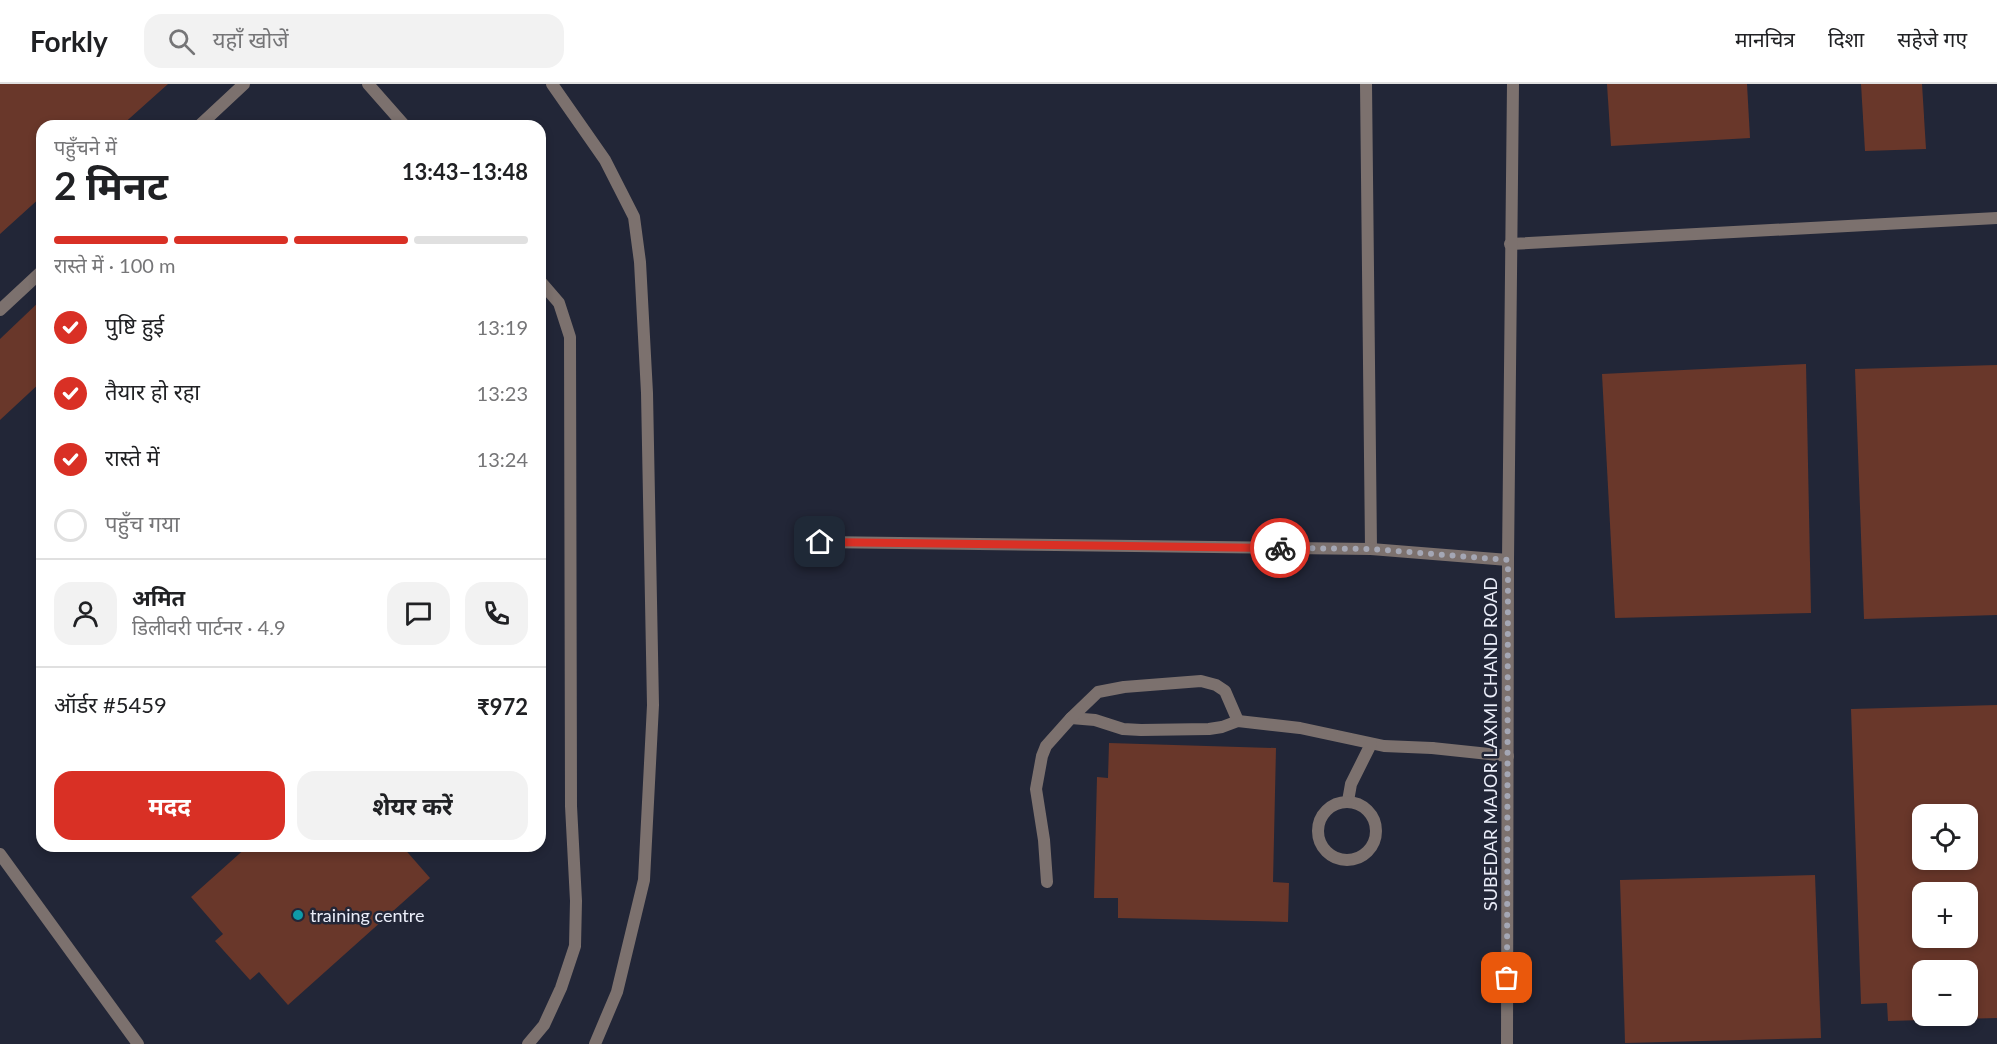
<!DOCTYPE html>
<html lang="hi">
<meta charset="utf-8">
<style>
:root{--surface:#fff;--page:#f2f2f2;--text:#202124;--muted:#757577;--line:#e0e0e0;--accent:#d93025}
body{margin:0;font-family:Lato,"Noto Sans Devanagari",sans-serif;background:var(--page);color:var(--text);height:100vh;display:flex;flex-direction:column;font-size:22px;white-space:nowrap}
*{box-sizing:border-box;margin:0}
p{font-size:20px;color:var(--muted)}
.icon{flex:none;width:33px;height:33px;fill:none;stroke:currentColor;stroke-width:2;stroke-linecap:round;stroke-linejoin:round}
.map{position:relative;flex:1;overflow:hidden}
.panel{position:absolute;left:36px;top:36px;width:510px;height:732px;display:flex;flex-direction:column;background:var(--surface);border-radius:18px;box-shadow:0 3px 9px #0003}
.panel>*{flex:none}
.buttons{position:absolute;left:1912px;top:720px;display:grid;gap:12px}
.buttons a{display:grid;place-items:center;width:66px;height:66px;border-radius:12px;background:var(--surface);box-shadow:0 3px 9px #0003;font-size:30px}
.pin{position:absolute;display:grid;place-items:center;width:51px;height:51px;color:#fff;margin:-26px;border-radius:12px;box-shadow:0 3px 9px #0006}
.courier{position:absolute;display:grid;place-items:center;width:60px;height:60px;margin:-30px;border:4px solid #d93025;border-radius:50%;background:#fff;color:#222;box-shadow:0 2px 8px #0007}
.head em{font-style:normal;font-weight:700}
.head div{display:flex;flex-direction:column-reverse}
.head{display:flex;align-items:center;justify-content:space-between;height:102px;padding:0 18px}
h1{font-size:39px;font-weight:700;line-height:45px}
.bar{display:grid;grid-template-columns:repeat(4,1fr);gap:9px 6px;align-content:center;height:72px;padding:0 18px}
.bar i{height:8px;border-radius:4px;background:var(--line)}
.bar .active{background:var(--accent)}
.bar p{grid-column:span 4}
.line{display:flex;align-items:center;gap:15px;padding:0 18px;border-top:2px solid var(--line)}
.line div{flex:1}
.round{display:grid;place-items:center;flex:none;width:63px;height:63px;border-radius:18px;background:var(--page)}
ol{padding:0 18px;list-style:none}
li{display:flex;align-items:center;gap:18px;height:66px}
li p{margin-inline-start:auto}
li .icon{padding:6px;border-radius:50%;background:var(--accent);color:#fff;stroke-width:4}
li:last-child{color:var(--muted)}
li i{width:33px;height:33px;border:3px solid var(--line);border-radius:50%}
.cta{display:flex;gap:12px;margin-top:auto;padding:12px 18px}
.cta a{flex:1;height:69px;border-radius:18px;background:var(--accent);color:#fff;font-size:24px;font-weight:700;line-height:69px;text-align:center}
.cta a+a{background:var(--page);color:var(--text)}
header{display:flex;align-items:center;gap:36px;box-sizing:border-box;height:84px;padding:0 30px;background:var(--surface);border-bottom:2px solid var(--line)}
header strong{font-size:28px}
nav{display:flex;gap:33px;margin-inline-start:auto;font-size:21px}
.search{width:420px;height:54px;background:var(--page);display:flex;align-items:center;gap:15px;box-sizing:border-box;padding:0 21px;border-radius:18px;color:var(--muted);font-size:22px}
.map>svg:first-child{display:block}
.building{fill:#69372a;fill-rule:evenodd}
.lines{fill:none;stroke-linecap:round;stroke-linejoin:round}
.service{stroke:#7c716e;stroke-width:12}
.minor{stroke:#7c716e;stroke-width:12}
.done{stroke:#a4a7b5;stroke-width:6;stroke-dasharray:0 10.8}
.route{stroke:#d93025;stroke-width:8}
.culture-dot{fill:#0f9aa8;stroke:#222637;stroke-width:2}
.labels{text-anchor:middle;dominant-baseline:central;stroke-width:5;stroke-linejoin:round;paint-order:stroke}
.street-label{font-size:18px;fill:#eaedf9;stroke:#222637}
.poi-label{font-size:18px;fill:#eaedf9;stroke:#222637;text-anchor:start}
</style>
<header>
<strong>Forkly</strong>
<div class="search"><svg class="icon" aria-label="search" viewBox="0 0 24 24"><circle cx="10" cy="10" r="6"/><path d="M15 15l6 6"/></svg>यहाँ खोजें</div>
<nav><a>मानचित्र</a><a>दिशा</a><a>सहेजे गए</a></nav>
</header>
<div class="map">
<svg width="1997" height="960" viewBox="0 0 1997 960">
<rect width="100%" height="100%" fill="#222637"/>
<g class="building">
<path d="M0 0H168L121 42H42V112L0 150Z"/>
<path d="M1607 0H1747L1750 54 1611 62Z"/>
<path d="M1861 0H1922L1926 65 1865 67Z"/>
<path d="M42 215V297L0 336V255Z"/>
<path d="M1806 280 1811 529 1615 534 1602 290Z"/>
<path d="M1997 281V531L1864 535 1855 285Z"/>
<path d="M1997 621V934L1888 937 1887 919 1861 920 1851 625ZM1923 730H1968V776H1923ZM1923 808H1968V854H1923ZM1923 886H1968V932H1923Z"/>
<path d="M1109 659 1276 664 1273 798 1289 799 1288 838 1118 834V814H1094L1097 693 1108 694Z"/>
<path d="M248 762H402L430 794 288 921 259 888 250 896 215 857 223 850 191 813Z"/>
<path d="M1815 791 1821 954 1625 959 1620 796Z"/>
</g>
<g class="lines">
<g class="service">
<path d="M368 0 405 42"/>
<path d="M552 0 605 76 634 133 640 178 647 309 653 621 644 796 617 908 595 960"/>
<path d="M1366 0 1371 465"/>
<path d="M199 42 244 0"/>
<path d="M1510 160 1997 134"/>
<path d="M0 226 42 187"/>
<path d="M820 458 1371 465 1508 476"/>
<path d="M1071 634 1095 636 1123 645 1141 646 1209 645 1222 643 1238 637 1300 644 1384 662 1432 664"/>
<path d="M1348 717 1351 700 1371 660"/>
<circle cx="1347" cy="747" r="29"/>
<path d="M0 770 138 960"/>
<path d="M1047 798 1044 756 1036 705 1042 672 1046 662 1071 634 1098 608 1124 603 1201 597 1216 601 1225 607 1238 637"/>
<path d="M528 960 544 941 561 904 575 862 576 817 571 722 570 253 559 219 540 197"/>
</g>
<g class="minor">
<path d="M1432 664 1508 672"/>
<path d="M1507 960 1508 476 1513 0"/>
</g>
</g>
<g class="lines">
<path class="done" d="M1280 464 1371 465 1508 476 1507 894"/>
<path class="route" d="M820 458 1280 464"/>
</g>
<circle class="culture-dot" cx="298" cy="831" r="6"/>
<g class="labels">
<g class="street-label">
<text transform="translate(1490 660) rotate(-90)">SUBEDAR MAJOR LAXMI CHAND ROAD</text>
</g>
<g class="poi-label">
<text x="310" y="831">training centre</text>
</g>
</g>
</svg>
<div class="buttons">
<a><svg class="icon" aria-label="locate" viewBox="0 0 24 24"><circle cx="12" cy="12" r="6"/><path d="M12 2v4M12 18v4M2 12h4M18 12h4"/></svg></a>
<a>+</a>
<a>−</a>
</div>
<div class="pin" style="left:1507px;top:894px;background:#ea580c"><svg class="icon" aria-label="bag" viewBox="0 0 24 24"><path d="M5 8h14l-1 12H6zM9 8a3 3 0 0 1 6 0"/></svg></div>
<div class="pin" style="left:820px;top:458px;background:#1f2937"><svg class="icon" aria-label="home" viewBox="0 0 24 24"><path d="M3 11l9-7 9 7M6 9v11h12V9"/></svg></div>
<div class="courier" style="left:1280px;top:464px"><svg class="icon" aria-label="bike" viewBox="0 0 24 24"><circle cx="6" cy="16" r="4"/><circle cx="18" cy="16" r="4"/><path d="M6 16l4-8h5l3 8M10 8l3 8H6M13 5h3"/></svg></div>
<section class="panel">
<div class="head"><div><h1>2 मिनट</h1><p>पहुँचने में</p></div><em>13:43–13:48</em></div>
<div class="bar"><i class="active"></i><i class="active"></i><i class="active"></i><i></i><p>रास्ते में · 100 m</p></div>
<ol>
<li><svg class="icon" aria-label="check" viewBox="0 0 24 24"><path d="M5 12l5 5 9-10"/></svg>पुष्टि हुई<p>13:19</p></li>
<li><svg class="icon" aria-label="check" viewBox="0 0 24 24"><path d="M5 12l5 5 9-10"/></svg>तैयार हो रहा<p>13:23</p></li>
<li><svg class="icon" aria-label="check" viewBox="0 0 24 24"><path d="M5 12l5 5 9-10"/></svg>रास्ते में<p>13:24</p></li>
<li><i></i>पहुँच गया</li>
</ol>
<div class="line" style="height:108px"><a class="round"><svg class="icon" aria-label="person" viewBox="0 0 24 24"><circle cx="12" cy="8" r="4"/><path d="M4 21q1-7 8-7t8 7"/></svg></a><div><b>अमित</b><p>डिलीवरी पार्टनर · 4.9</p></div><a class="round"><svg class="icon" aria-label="chat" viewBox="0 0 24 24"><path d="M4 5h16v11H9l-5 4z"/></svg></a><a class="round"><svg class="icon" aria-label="phone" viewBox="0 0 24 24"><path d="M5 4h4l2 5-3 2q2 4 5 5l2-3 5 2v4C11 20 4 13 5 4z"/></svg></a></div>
<div class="line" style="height:78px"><div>ऑर्डर #5459</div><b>₹972</b></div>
<div class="cta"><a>मदद</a><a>शेयर करें</a></div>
</section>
</div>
